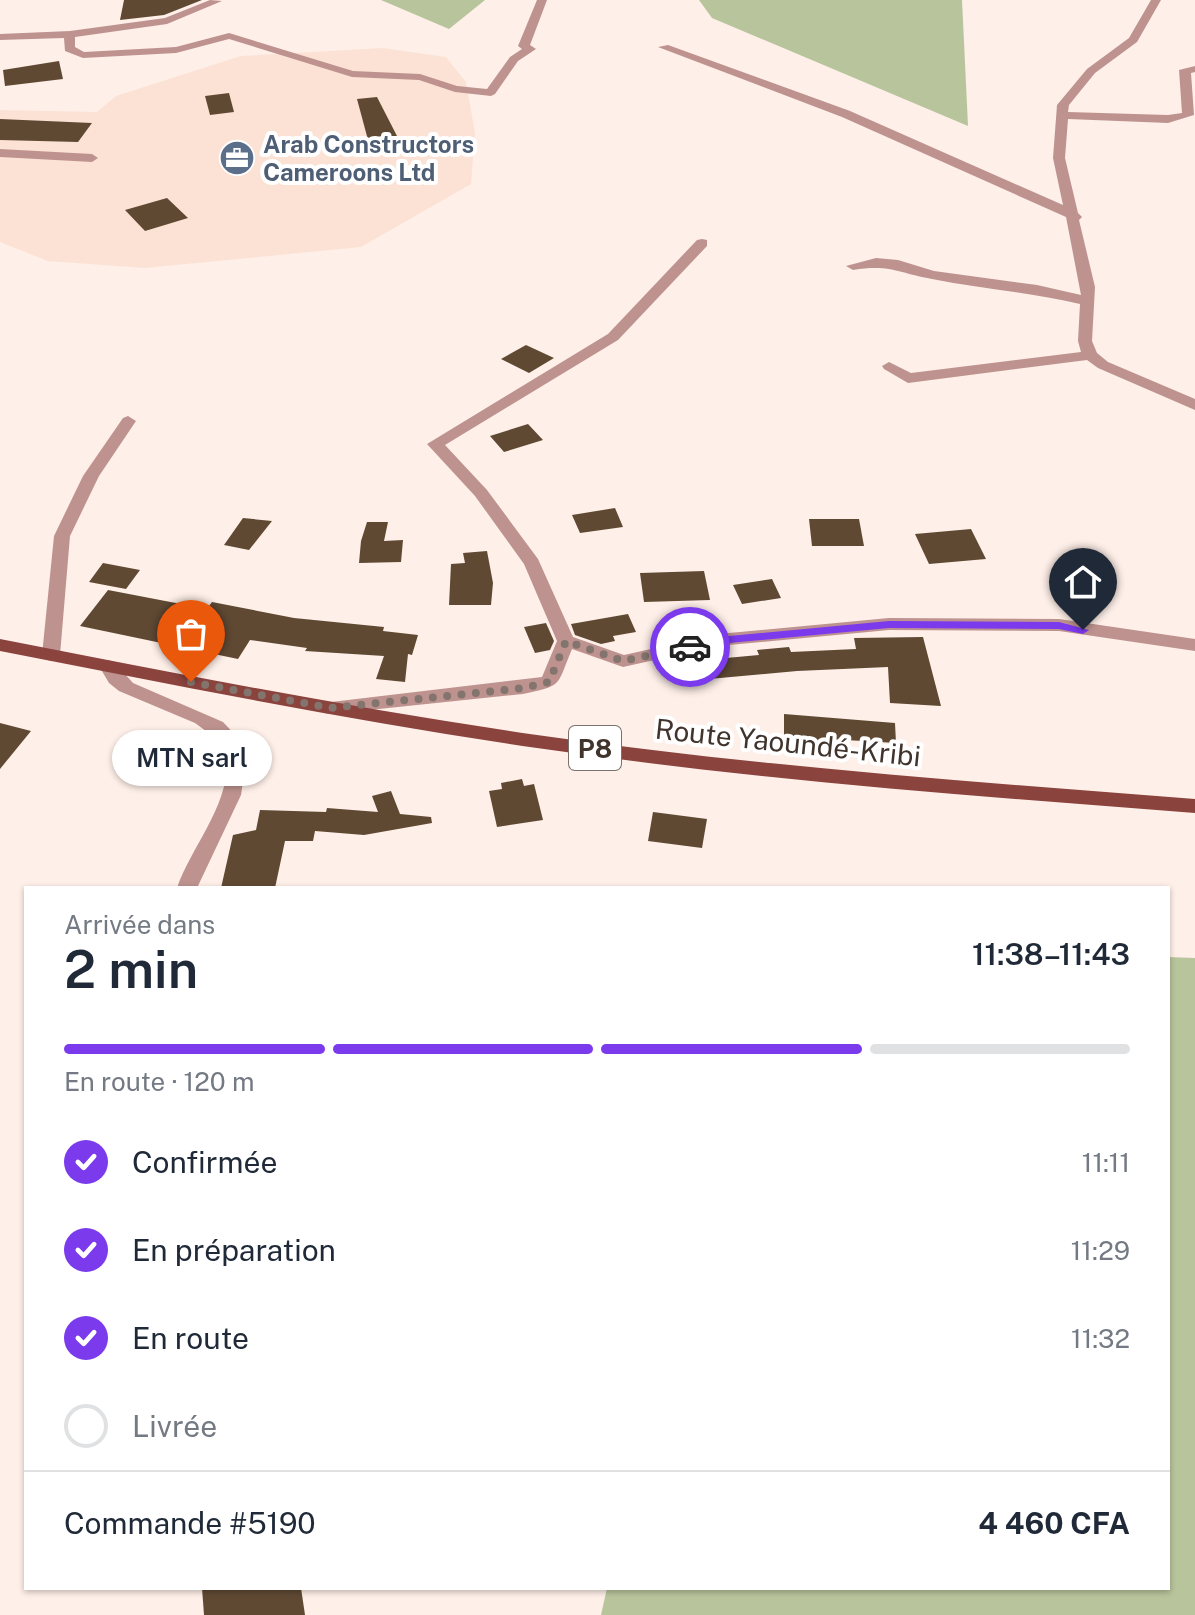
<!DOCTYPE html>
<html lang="fr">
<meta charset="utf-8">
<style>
:root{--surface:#fff;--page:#f6f6f7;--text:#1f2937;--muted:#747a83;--line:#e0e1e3;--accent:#7c3aed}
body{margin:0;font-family:"Public Sans",sans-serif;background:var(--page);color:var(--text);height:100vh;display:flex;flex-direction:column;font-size:30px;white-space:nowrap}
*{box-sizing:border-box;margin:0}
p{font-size:26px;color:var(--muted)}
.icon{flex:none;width:44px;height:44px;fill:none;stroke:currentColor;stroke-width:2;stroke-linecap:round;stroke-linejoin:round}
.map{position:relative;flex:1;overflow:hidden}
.panel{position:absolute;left:24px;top:886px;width:1146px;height:704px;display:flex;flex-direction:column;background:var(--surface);border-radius:0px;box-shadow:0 2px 6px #0004}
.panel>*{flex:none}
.pin{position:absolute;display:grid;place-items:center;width:68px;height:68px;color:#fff;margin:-82px -34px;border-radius:50% 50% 50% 0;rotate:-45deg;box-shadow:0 0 8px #0007}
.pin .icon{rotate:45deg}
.courier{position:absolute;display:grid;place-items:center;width:80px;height:80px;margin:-40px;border:6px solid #7c3aed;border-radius:50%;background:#fff;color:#222;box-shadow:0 2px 10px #0007}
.bubble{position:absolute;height:56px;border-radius:28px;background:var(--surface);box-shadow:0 2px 6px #0004;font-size:26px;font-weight:600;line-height:56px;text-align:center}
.head em{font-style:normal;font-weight:600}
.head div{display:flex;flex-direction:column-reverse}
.head{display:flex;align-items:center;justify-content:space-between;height:136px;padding:0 40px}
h1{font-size:52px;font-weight:600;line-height:60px}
.bar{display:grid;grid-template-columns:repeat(4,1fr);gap:12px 8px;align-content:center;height:96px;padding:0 40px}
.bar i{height:10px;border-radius:6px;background:var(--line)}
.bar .active{background:var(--accent)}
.bar p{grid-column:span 4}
.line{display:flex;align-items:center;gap:20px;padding:0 40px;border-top:2px solid var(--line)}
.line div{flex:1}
ol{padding:0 40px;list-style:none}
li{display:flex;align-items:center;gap:24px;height:88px}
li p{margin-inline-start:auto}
li .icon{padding:8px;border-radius:50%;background:var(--accent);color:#fff;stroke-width:4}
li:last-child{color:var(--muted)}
li i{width:44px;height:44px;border:4px solid var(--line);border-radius:50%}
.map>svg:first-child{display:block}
.built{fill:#fce2d5}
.forest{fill:#b8c49b}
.building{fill:#5f4933}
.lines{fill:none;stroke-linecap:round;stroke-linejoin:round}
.minor{fill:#be938f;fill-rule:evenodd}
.major{fill:#8b433e;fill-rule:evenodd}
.route{fill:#7c3aed}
.done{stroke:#83756e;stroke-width:8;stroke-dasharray:0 14.4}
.labels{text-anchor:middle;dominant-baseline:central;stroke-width:8;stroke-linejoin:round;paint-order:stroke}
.far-service-label{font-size:24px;font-weight:bold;fill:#4e5e75;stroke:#fff;text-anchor:start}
.shield{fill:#fff;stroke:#7a716c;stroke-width:2}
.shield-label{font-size:26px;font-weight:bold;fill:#41342d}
.street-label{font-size:28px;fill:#41342d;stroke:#fff}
</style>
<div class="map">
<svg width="1195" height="1615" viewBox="0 0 1195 1615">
<rect width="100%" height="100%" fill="#feefe8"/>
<path class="built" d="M383 48 446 57 466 82 475 133 471 184 361 247 145 268 48 261 0 242V110L97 112 116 96 241 56Z"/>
<g class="forest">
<path d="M381 0H485L449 29Z"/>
<path d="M699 0H962L968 126 712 18Z"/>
<path d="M1168 957 1195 958V1615H601L607 1588H1168Z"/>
</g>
<g class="building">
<path d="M124 0H202L164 15 120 20Z"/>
<path d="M59 61 63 79 5 86 3 70Z"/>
<path d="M229 93 234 112 210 115 205 96Z"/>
<path d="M377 97 397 136 368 140 357 99Z"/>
<path d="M0 119 92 123 78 142 0 140Z"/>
<path d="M167 198 188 218 145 231 125 210Z"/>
<path d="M526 345 554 358 529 373 501 359Z"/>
<path d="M528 424 543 440 504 452 490 436Z"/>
<path d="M615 508 623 527 580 533 572 515Z"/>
<path d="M243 518 272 521 249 550 224 545Z"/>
<path d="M809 519H859L864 546H812Z"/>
<path d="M367 522H388L384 541 403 540 401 562 359 563 361 541Z"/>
<path d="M971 529 986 559 929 564 915 534Z"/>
<path d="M487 551 493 583 491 605H449L451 564 465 563 463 553Z"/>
<path d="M103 563 140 570 126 589 89 582Z"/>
<path d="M704 571 710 600 644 602 640 573Z"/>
<path d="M772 579 781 598 742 604 733 585Z"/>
<path d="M108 590 207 609 212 602 294 618 384 627 383 631 418 635 412 655 408 654 405 682 376 679 384 656 305 651 307 648 250 640 238 659 80 626Z"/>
<path d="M628 614 636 632 613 636 615 641 601 644 575 635 571 624Z"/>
<path d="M546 623 554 641 550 650 535 653 524 627Z"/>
<path d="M923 637 941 706 890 703 888 667 797 671 709 679 710 681 689 684 682 662 759 655 757 650 789 647 791 652 856 649 854 638Z"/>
<path d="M784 714 895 723 896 743 829 739V744L784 741Z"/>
<path d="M0 723 31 731 0 769Z"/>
<path d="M144 753 179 757 167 783 132 779Z"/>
<path d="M522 779 524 786 534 784 543 820 497 827 489 791 502 789 501 783Z"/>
<path d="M391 791 400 814 431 817 432 823 364 835 315 831 313 841H285L275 888H221L233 835 256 830 260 810 326 812 327 808 378 812 372 796Z"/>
<path d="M653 812 707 819 702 848 648 841Z"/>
<path d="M202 1588H301L305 1615H204Z"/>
</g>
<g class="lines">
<g class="minor">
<path d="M210 0 222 1 167 24 75 37V47L84 52 176 47 229 33 353 71 420 74 457 86 487 89 510 57 522 49 518 46 537 0H547L530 45 536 49 518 61 495 94 491 96 455 92 419 80 352 77 229 39 176 53 83 58 65 51 64 38 0 40V34L70 31 165 18Z"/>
<path d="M1151 0H1161L1137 42 1095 73 1069 105 1068 112 1168 115 1182 113 1179 70 1195 66V72L1191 73 1194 115 1168 123 1068 119 1065 158 1078 213 1082 217 1079 220 1095 287 1092 341 1097 353 1108 362 1195 399V410L1098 368 1087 360 908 383 884 369 882 366 889 362 911 373 1081 352 1078 341 1080 304C1031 292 981 289 932 279 898 273 890 264 853 270L846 266 876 258 898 260 934 271 1037 285 1081 295 1066 217 842 117 658 47 668 45 850 111 1063 205 1053 158 1057 105 1087 69 1129 38Z"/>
<path d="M0 149 92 154 98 158 92 162 0 157Z"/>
<path d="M702 239 707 240V246L618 340 445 445 487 490 538 559 573 637 624 655 718 634 889 618 1059 619 1195 639V651L1059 631 889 630 718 646 623 667 572 649C556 687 564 685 523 694L331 714 324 713 322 708 324 703 331 702 542 677 557 641 524 564 475 496 427 444 608 334 697 240Z"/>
<path d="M128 416 136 421 99 476 70 536 60 655 51 661 45 659 42 655 54 536 83 476 123 418Z"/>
<path d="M108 660 114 662 133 683 223 722 244 744 246 762 241 795 197 888H177C193 842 237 798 225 745L195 723 119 691 109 683 99 666Z"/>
</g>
<path class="major" d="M0 639C179 674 357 709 537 735 755 766 975 782 1195 799V813C975 796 755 780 537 748 357 722 179 686 0 651Z"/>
</g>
<path class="route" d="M889 621 1059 622 1089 630 1083 634 1059 629 889 628 718 644 690 650 684 647 718 637Z"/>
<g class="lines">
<path class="done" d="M191 682 331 708 523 688 549 682 566 641 623 661 690 647"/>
</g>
<defs>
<symbol id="office-disc" viewBox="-11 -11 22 22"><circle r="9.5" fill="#5c6f8a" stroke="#fff"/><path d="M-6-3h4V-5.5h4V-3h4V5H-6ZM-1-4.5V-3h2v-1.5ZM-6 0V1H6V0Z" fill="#fff"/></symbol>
</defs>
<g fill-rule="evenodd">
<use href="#office-disc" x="217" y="138" width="40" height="40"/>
</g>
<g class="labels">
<g class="far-service-label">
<text x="263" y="144">Arab Constructors<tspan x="263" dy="28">Cameroons Ltd</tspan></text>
</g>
<rect class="shield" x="569" y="726" width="52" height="44" rx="6"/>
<g class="shield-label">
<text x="595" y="748">P8</text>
</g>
<g class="street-label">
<text transform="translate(788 742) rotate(6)">Route Yaoundé-Kribi</text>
</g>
</g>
</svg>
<div class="pin" style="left:191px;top:682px;background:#ea580c"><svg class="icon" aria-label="bag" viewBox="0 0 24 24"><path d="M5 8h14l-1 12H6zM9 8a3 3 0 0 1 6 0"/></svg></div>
<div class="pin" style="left:1083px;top:630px;background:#1f2937"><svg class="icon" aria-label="home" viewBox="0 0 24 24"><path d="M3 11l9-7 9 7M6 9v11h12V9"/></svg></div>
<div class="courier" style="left:690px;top:647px"><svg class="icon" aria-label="car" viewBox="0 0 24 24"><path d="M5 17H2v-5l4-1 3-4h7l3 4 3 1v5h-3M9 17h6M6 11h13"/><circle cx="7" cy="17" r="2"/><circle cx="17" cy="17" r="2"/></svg></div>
<div class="bubble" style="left:112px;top:730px;width:160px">MTN sarl</div>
<section class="panel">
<div class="head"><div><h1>2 min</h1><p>Arrivée dans</p></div><em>11:38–11:43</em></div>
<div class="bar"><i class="active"></i><i class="active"></i><i class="active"></i><i></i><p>En route · 120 m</p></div>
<ol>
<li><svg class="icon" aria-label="check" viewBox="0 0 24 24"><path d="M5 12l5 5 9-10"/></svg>Confirmée<p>11:11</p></li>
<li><svg class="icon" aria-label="check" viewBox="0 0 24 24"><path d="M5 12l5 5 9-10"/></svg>En préparation<p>11:29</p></li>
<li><svg class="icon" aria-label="check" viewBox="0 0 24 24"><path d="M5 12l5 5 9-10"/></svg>En route<p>11:32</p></li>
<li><i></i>Livrée</li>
</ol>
<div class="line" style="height:104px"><div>Commande #5190</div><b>4 460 CFA</b></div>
</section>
</div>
